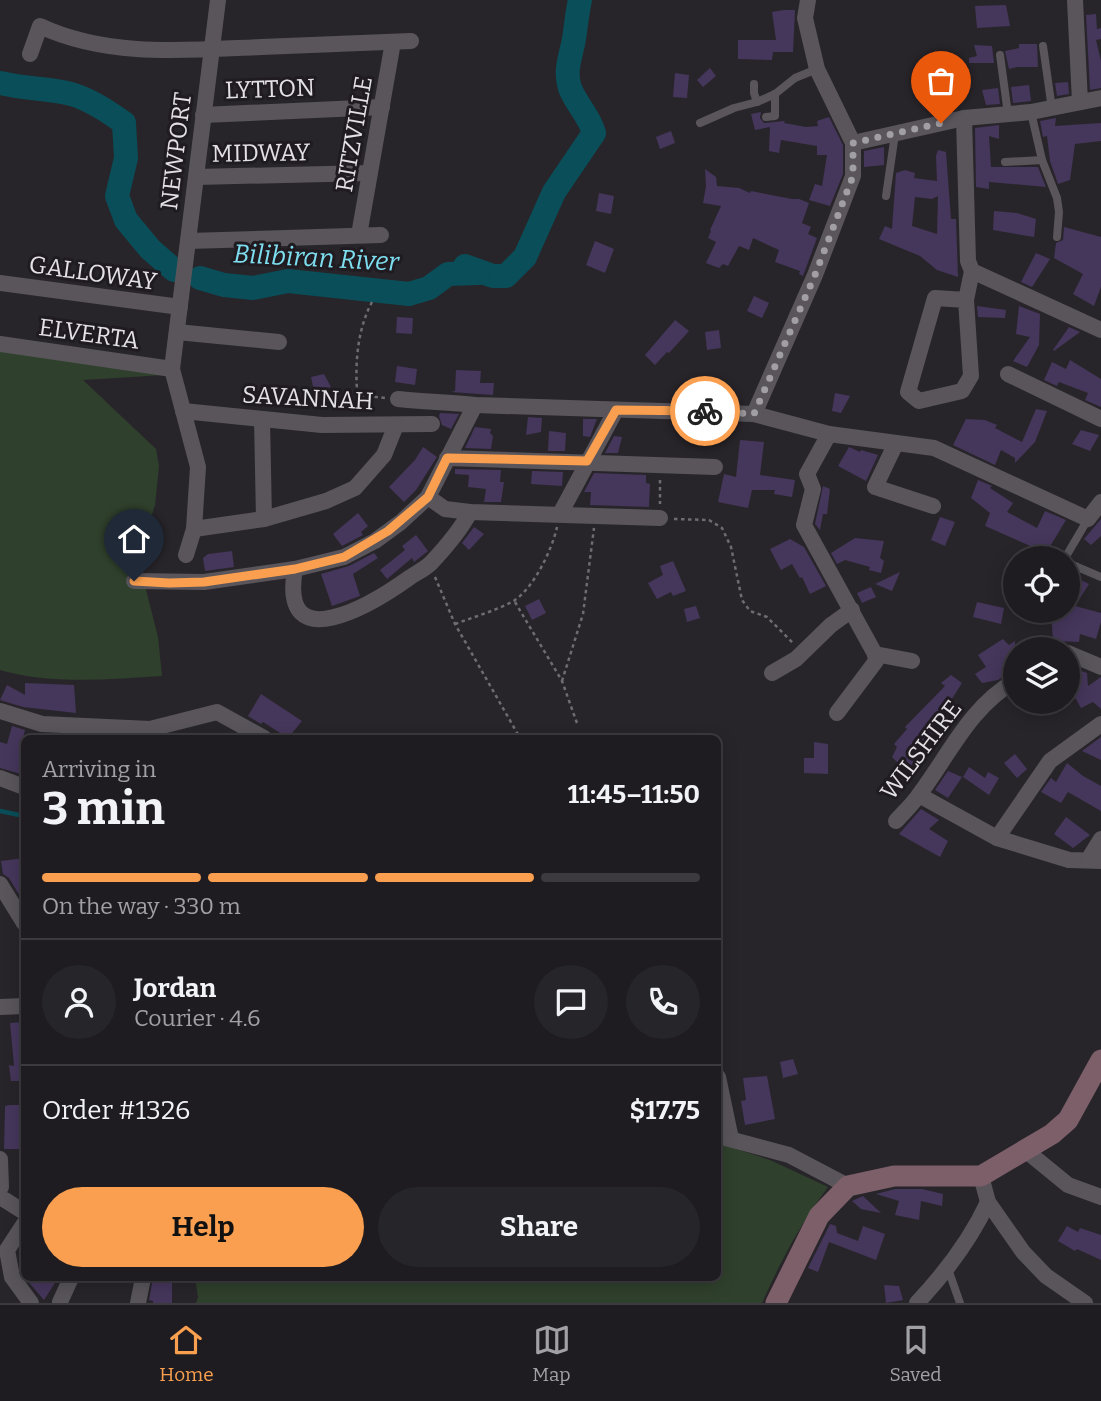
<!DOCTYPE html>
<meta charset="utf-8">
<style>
:root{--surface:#1e1c20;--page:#262529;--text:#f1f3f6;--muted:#a1a1a5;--line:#3c3a3e;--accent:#fa9f4f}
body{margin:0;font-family:Bitter,serif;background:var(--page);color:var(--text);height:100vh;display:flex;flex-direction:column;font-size:26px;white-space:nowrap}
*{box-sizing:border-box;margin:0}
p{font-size:23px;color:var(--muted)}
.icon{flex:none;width:38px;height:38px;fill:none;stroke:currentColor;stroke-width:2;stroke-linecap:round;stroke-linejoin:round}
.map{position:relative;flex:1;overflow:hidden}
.panel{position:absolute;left:21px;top:735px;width:700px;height:546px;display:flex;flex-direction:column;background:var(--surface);border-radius:10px;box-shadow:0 4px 18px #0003,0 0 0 2px var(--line)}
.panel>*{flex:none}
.buttons{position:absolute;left:1003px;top:546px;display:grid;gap:14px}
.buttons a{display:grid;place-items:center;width:77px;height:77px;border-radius:50%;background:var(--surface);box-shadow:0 4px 18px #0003,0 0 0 2px var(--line);font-size:35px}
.pin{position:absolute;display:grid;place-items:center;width:60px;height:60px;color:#fff;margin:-72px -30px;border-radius:50% 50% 50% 0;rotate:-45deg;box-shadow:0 0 7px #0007}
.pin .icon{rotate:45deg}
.courier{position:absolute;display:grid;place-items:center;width:70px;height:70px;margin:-35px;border:5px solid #fa9f4f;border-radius:50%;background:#fff;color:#222;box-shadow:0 2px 9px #0007}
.head em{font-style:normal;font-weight:700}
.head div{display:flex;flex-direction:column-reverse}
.head{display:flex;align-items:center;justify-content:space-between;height:119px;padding:0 21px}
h1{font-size:46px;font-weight:700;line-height:52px}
.bar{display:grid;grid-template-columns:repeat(4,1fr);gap:10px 7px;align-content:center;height:84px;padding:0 21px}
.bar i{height:9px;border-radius:5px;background:var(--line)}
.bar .active{background:var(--accent)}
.bar p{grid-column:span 4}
.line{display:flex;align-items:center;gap:18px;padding:0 21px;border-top:2px solid var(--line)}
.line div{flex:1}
.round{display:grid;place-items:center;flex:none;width:74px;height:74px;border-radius:37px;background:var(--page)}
.primary-button{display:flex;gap:14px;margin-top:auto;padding:14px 21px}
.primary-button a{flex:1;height:80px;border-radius:42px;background:var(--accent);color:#111;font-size:28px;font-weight:700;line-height:80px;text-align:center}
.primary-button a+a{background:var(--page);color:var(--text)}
.menu{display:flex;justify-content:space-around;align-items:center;height:98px;border-top:2px solid var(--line);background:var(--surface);font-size:19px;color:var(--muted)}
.menu a{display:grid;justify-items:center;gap:4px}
.menu .active{color:var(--accent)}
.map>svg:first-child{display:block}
.green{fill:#2f402c}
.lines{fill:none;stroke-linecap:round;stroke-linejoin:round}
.stream{stroke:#094e58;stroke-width:4.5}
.river{stroke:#094e58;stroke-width:24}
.building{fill:#45365b;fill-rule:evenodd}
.path{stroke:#6f6c71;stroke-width:2.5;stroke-dasharray:3.5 3.5;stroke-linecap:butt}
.lane{stroke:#59555b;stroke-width:8}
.street{stroke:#59555b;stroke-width:16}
.secondary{stroke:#7c5f68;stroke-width:21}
.done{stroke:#a29fa4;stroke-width:7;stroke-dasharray:0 12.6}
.route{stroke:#fa9f4f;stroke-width:9}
.labels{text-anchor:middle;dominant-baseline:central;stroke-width:6;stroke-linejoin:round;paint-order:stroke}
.street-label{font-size:24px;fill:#e4e1e5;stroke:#1f1b21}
.water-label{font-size:26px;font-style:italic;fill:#7edeef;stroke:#1f1b21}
</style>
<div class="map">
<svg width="1101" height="1303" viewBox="0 0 1101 1303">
<rect width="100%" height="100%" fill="#28252a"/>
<g class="green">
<path d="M0 351 164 375 83 380 156 449 159 466 155 505 138 558 158 637 162 676C109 679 52 685 0 670Z"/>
<path d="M718 1143 770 1160 828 1187C801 1223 780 1262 762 1303H196L198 1297 195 1278H718Z"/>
</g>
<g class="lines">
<path class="stream" d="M0 811 24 816"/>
<g class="river">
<path d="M0 83C24 89 49 88 71 94 89 99 109 112 124 123L126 158 117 196 126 220 150 249 174 270"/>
<path d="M478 273 465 266 493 276H506L525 257 554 192 594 133C590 117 576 104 570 88 564 71 571 56 574 39 576 26 577 13 580 0"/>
<path d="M200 278 224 285 253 288 288 281 409 294 429 288 448 274 478 273"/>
</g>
</g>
<g class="building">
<path d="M1006 5 1010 26 977 28 975 6Z"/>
<path d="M784 10H795L793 52H773L772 60 738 59V40H776L772 12Z"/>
<path d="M1096 14 1097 29 1101 28V39L1096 40 1101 61V88L1090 90 1086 15Z"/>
<path d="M1019 44H1037L1038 67H1017L1009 69 1005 51 1019 48Z"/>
<path d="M974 45 992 46 994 63H969V58L977 56Z"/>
<path d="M710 68 716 76 703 87 697 80Z"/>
<path d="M675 73 689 75 687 98 673 97Z"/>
<path d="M1068 82 1069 94 1057 96 1055 83Z"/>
<path d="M1029 85 1031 101 1013 103 1011 87Z"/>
<path d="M998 88 1000 104 986 105 982 90Z"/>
<path d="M761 112 760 118 764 123 785 121 784 123 806 127 818 126 817 121 829 117 843 145V174L830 206 809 200 815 184 822 186 827 155H817V146L781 140 779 153 769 151 770 127 755 130 751 114Z"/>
<path d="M1056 118 1055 126 1101 123V141L1075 144 1070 180 1058 184 1050 161 1047 136 1043 137 1040 121Z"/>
<path d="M999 125V139L989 136 991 167H1038L1046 187 989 182V189L976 187 975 128Z"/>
<path d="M671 131 675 143 660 149 656 137Z"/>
<path d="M884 147V165L864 167V151Z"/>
<path d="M938 150 946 152 951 219H956L958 277 937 270 920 256 879 239 885 226 892 229 896 173 905 170 915 173 914 178 937 181 936 156ZM938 196 937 234 912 226 915 197 932 199Z"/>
<path d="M705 169 716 177 717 186 739 188 750 193 751 191 792 199H799L809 203 802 223 811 227 808 234 817 238 803 276 799 274 800 271 775 262 779 250 753 238 749 250 739 246 728 266 723 264 719 268 706 263 716 242 708 238 711 231 710 230 721 206 703 203 706 186Z"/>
<path d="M599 193 614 196 611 214 596 211Z"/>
<path d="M994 211 1017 213 1036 219 1034 237 993 230Z"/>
<path d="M1064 227 1101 237V287L1094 306 1073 294 1083 274 1054 258 1056 243 1063 240Z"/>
<path d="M595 241 614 249 605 273 586 265Z"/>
<path d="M1036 253 1050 259 1032 287 1021 282Z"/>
<path d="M754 296 769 303 762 318 747 311Z"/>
<path d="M977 306 1006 310 1005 318 978 317Z"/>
<path d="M1019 306 1040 314 1039 345 1027 367 1013 361 1030 337 1016 334Z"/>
<path d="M397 317 413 318 412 334 396 333Z"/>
<path d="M675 320 689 331 669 353 667 352 655 365 645 355Z"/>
<path d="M1069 327 1080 332 1054 351 1053 350Z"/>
<path d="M719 330 721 348 707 350 705 332Z"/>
<path d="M1070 360 1101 379V407L1085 400 1088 393 1059 382 1057 386 1044 380 1052 362 1066 369Z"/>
<path d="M397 366 417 369 415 385 395 382Z"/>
<path d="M456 370 481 371 480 383H494L493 395 451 392 455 391Z"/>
<path d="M324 374 331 387 314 391 311 377Z"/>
<path d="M835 393 850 396 841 413 832 411Z"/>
<path d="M1036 409 1047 411 1035 442 1015 463V458L1001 450 995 465 953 445 966 419 985 420 997 425 995 428 1022 442Z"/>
<path d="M440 413 459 414 451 429 442 425 439 416Z"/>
<path d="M528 417 542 418 541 432 526 435Z"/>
<path d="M583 419H597L590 437 583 436Z"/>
<path d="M475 427 491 429 490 433 493 436 491 449 465 448Z"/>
<path d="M1081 430 1099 435 1090 451 1072 444Z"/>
<path d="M549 431 566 433 565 451H548Z"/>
<path d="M614 436 622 437 618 453H605Z"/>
<path d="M740 440 764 442 760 475 795 480 792 497 774 494 775 490H752L748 508 718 502 724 474 736 477Z"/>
<path d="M423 447 437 457 416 490 404 502 389 487 415 460Z"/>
<path d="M849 447 860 452 861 450 878 455 866 481 838 466Z"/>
<path d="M455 469 501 470 500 482H504L501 502H484L486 489 468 487 469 475 455 474Z"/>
<path d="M532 471 563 472 562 486 531 484Z"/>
<path d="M594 473 646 475V483L650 484 649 507 590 505 591 492H584Z"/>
<path d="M978 480 992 486 990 488 1013 503 1007 512 1037 528 1045 511 1066 520 1043 558H1031L1035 548 985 526 990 513 971 498Z"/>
<path d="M823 486 830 489 827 514H823L820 530 815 524Z"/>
<path d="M358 513 368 526 361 532 363 535 342 546 333 534Z"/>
<path d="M940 517 955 522 945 546 931 540Z"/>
<path d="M1101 519V536L1091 545 1084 539Z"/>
<path d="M474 527 484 534 469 550 462 543Z"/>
<path d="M416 535 428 551 414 562 412 558 387 579 380 570 405 550 402 546Z"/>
<path d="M855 538 884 541 880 558 884 561 881 573 869 570 870 567 845 560 837 564 831 553Z"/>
<path d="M790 539 804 547 826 586 810 594 802 577 800 578 792 564 781 570 770 549Z"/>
<path d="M232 551 234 567 205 571 203 558 208 554Z"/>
<path d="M374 553 378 558 353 574 360 596 332 606 321 574 349 566Z"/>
<path d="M673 561 686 591 673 596 671 592 657 599 648 583 663 575 660 566Z"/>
<path d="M900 572 892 591 875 584Z"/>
<path d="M1068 574 1089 584 1075 606 1101 613V622L1096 639 1080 634 1079 642 1053 641 1051 611H1068Z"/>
<path d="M871 587 876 597 862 603 857 593Z"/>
<path d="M539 599 546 613 532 620 525 606Z"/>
<path d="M977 602 1004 608 1001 624 973 617Z"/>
<path d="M696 606 700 618 687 622 684 609Z"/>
<path d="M1003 639 1009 645 1015 641V662L1003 664 1009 672 998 680 982 683 975 674 986 667 978 655Z"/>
<path d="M1068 666 1087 673 1088 686 1101 677V709L1093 702 1081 708 1072 692 1068 696Z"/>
<path d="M951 675 962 683 950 702 954 706 932 727 936 730 922 746 926 750 906 771 892 757 897 747 894 744 907 729 905 727 945 686 941 683Z"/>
<path d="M25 683 74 685 76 713 23 707 0 700 7 685 25 695Z"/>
<path d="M261 694 302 721 288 738 263 722 261 724 248 716Z"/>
<path d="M12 726 25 730 21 746 24 747 21 774 0 768V742L7 744Z"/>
<path d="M1101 737V760L1082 751Z"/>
<path d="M814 742 828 744V774L804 773V758H814Z"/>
<path d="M1015 754 1027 769 1017 778 1004 763Z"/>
<path d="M1067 763 1083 776 1101 786V811L1068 792 1061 803 1041 792 1051 778 1056 782Z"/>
<path d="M969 767 985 778 988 772 999 778 989 795 963 777Z"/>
<path d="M948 771 962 777 948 798 935 790Z"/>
<path d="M921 809 939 820 929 829 948 841 940 857 899 834Z"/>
<path d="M1066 817 1090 835 1073 848 1054 834Z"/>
<path d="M24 858V901H23L9 878 3 874 1 861Z"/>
<path d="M24 1022V1081H11L9 1065 14 1066 10 1023Z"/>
<path d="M793 1059 798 1074 783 1078 780 1062Z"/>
<path d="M767 1076 775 1119 745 1125 741 1101 746 1100 743 1078Z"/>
<path d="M10 1105H24V1149H4L5 1106Z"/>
<path d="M895 1189H922L943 1194 942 1206 921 1201 919 1220 895 1215 899 1201 876 1194Z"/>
<path d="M863 1196 881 1213 861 1209 852 1201Z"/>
<path d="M830 1224 836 1226 837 1233 858 1241 863 1226 885 1234 876 1260 829 1242 818 1272 808 1268Z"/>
<path d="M1067 1226 1078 1232 1080 1228 1101 1235V1260L1077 1249 1075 1251 1058 1241Z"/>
<path d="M25 1278H58L44 1300Z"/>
<path d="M153 1278H172V1303H153V1301L149 1300Z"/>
<path d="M884 1285 899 1286 903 1300 886 1303Z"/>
</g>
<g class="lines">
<g class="path">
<path d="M372 302C358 328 355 361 357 390L358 395 385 398"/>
<path d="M660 480V504"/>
<path d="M674 519 709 520 722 528 731 547 742 600 750 611 767 617 793 643"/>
<path d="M435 577 455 624 520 738"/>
<path d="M515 602 562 681 578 726"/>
<path d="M455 624C474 617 494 611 512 602 533 590 552 550 557 527"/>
<path d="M562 681 583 614 594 528"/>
</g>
<g class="lane">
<path d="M1043 46 1052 109"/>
<path d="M1000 55 1008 114"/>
<path d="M754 84V93L757 102"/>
<path d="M1031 112 1042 160 1057 198 1059 212 1057 237"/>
<path d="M766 117 775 116V94"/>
<path d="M700 123 734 108 757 102 775 94 795 78 817 69"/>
<path d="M1005 162 1042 160"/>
<path d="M886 196 895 134"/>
<path d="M1065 558 1088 519"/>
<path d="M1068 563 1101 577"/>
<path d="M948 1269 960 1303"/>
</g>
<g class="street">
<path d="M1075 0 1080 102"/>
<path d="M30 54 40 26C108 58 188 50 261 47 311 45 361 43 411 41"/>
<path d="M203 115 382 107"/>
<path d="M964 118 968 261 972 271 1101 330"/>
<path d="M853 143 964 118 1031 112 1101 98"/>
<path d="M196 177 369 173"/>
<path d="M359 235 393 42"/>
<path d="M188 241 381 235"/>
<path d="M0 283 180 307"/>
<path d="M966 300 935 298 908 392 919 401 962 391 971 376 966 300 972 271"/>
<path d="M177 332 279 342"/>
<path d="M0 344 172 369"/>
<path d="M1008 374 1101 419"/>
<path d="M398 399C425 402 449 402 475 405L754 414 829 434 934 448 1088 519 1101 502"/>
<path d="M183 411 322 425 432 424"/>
<path d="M754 414 815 275 853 176V143L817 69 805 18 808 0"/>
<path d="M262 419 264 519"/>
<path d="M829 434 807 474 813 489 804 525 875 654 912 661"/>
<path d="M896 443 875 487 933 506"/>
<path d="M447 458 715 467"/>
<path d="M428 497 445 509 470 512 660 518"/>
<path d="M560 514 616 410"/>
<path d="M194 529 264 519 326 501 355 488 384 455 396 425"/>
<path d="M186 555 194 529 198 467 172 369 218 0"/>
<path d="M295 569C279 661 374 603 409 578 416 573 425 569 431 563 446 547 460 531 470 512"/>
<path d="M134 581 204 582 295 569 344 557 375 541 401 522 428 497 475 405"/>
<path d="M1068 653 1101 667"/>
<path d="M772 673 796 659 831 625 852 610"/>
<path d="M0 711 42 724 150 729 217 712 264 738"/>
<path d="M837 713 876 661 875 654"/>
<path d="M0 778 24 787"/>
<path d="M919 795 997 838 1069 860 1101 861"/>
<path d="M896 821C904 812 914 803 921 792 950 753 971 706 1015 681"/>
<path d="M997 838 1050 761 1101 724"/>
<path d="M1088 860 1101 839"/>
<path d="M0 884 24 923"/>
<path d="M0 1007 24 1006"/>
<path d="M718 1077 731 1139"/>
<path d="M718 1136 789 1155 848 1186"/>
<path d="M1024 1149 1068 1185 1101 1197"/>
<path d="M0 1159 1 1187"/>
<path d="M981 1176 988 1202 1023 1252 1046 1276 1085 1303"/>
<path d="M5 1200 24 1212"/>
<path d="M24 1224 7 1250 12 1277 31 1303"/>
<path d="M60 1302 71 1278"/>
<path d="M138 1303 143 1278"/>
<path d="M917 1303C946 1272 970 1241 988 1202"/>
</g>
<path class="secondary" d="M776 1303 819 1216 848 1186 894 1176H981L1052 1134 1068 1120 1101 1060"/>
</g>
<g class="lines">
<path class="done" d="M705 411 754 414 815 275 853 176V143L941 123"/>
<path class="route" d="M134 581 169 583 204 582 295 569 344 557 388 531 428 497 447 458 587 461 616 410 705 411"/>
</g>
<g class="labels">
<g class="street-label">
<text transform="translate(270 89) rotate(-2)">LYTTON</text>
<text transform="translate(354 134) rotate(-80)">RITZVILLE</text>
<text transform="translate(176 151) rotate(-83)">NEWPORT</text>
<text transform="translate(261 153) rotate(-1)">MIDWAY</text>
<text transform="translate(93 273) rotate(8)">GALLOWAY</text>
<text transform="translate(89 334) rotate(8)">ELVERTA</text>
<text transform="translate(308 398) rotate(3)">SAVANNAH</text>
<text transform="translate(921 750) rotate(-53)">WILSHIRE</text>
</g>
<g class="water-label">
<text transform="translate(316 258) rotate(3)">Bilibiran River</text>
</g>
</g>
</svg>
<div class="buttons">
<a><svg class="icon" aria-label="locate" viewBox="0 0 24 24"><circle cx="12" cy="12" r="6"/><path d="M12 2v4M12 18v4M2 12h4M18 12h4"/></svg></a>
<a><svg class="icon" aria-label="layers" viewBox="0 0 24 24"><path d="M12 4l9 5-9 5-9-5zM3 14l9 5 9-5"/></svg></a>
</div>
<div class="pin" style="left:941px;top:123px;background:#ea580c"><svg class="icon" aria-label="bag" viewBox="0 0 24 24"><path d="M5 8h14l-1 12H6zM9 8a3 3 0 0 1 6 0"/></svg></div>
<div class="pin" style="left:134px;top:581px;background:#1f2937"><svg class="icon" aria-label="home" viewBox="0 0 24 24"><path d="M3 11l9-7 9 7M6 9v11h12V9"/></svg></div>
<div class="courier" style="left:705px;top:411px"><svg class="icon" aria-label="bike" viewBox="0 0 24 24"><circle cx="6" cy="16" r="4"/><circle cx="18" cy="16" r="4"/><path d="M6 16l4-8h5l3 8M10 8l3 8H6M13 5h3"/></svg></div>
<section class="panel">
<div class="head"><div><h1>3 min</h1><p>Arriving in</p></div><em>11:45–11:50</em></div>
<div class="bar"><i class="active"></i><i class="active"></i><i class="active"></i><i></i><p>On the way · 330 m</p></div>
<div class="line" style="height:126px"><a class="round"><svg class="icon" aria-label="person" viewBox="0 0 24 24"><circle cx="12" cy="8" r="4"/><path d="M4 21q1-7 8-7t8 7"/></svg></a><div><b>Jordan</b><p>Courier · 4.6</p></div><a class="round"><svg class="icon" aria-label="chat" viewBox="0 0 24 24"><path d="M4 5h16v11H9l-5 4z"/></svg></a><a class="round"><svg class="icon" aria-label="phone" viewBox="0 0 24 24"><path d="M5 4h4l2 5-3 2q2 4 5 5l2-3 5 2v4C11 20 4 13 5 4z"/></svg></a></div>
<div class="line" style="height:91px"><div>Order #1326</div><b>$17.75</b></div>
<div class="primary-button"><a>Help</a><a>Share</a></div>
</section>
</div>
<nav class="menu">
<a class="active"><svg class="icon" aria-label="home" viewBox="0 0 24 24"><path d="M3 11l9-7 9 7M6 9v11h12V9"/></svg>Home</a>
<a><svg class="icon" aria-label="map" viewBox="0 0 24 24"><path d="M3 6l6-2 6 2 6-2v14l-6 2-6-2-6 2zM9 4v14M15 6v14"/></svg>Map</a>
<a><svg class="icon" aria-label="saved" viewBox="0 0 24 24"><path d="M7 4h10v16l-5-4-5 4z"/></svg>Saved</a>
</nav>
